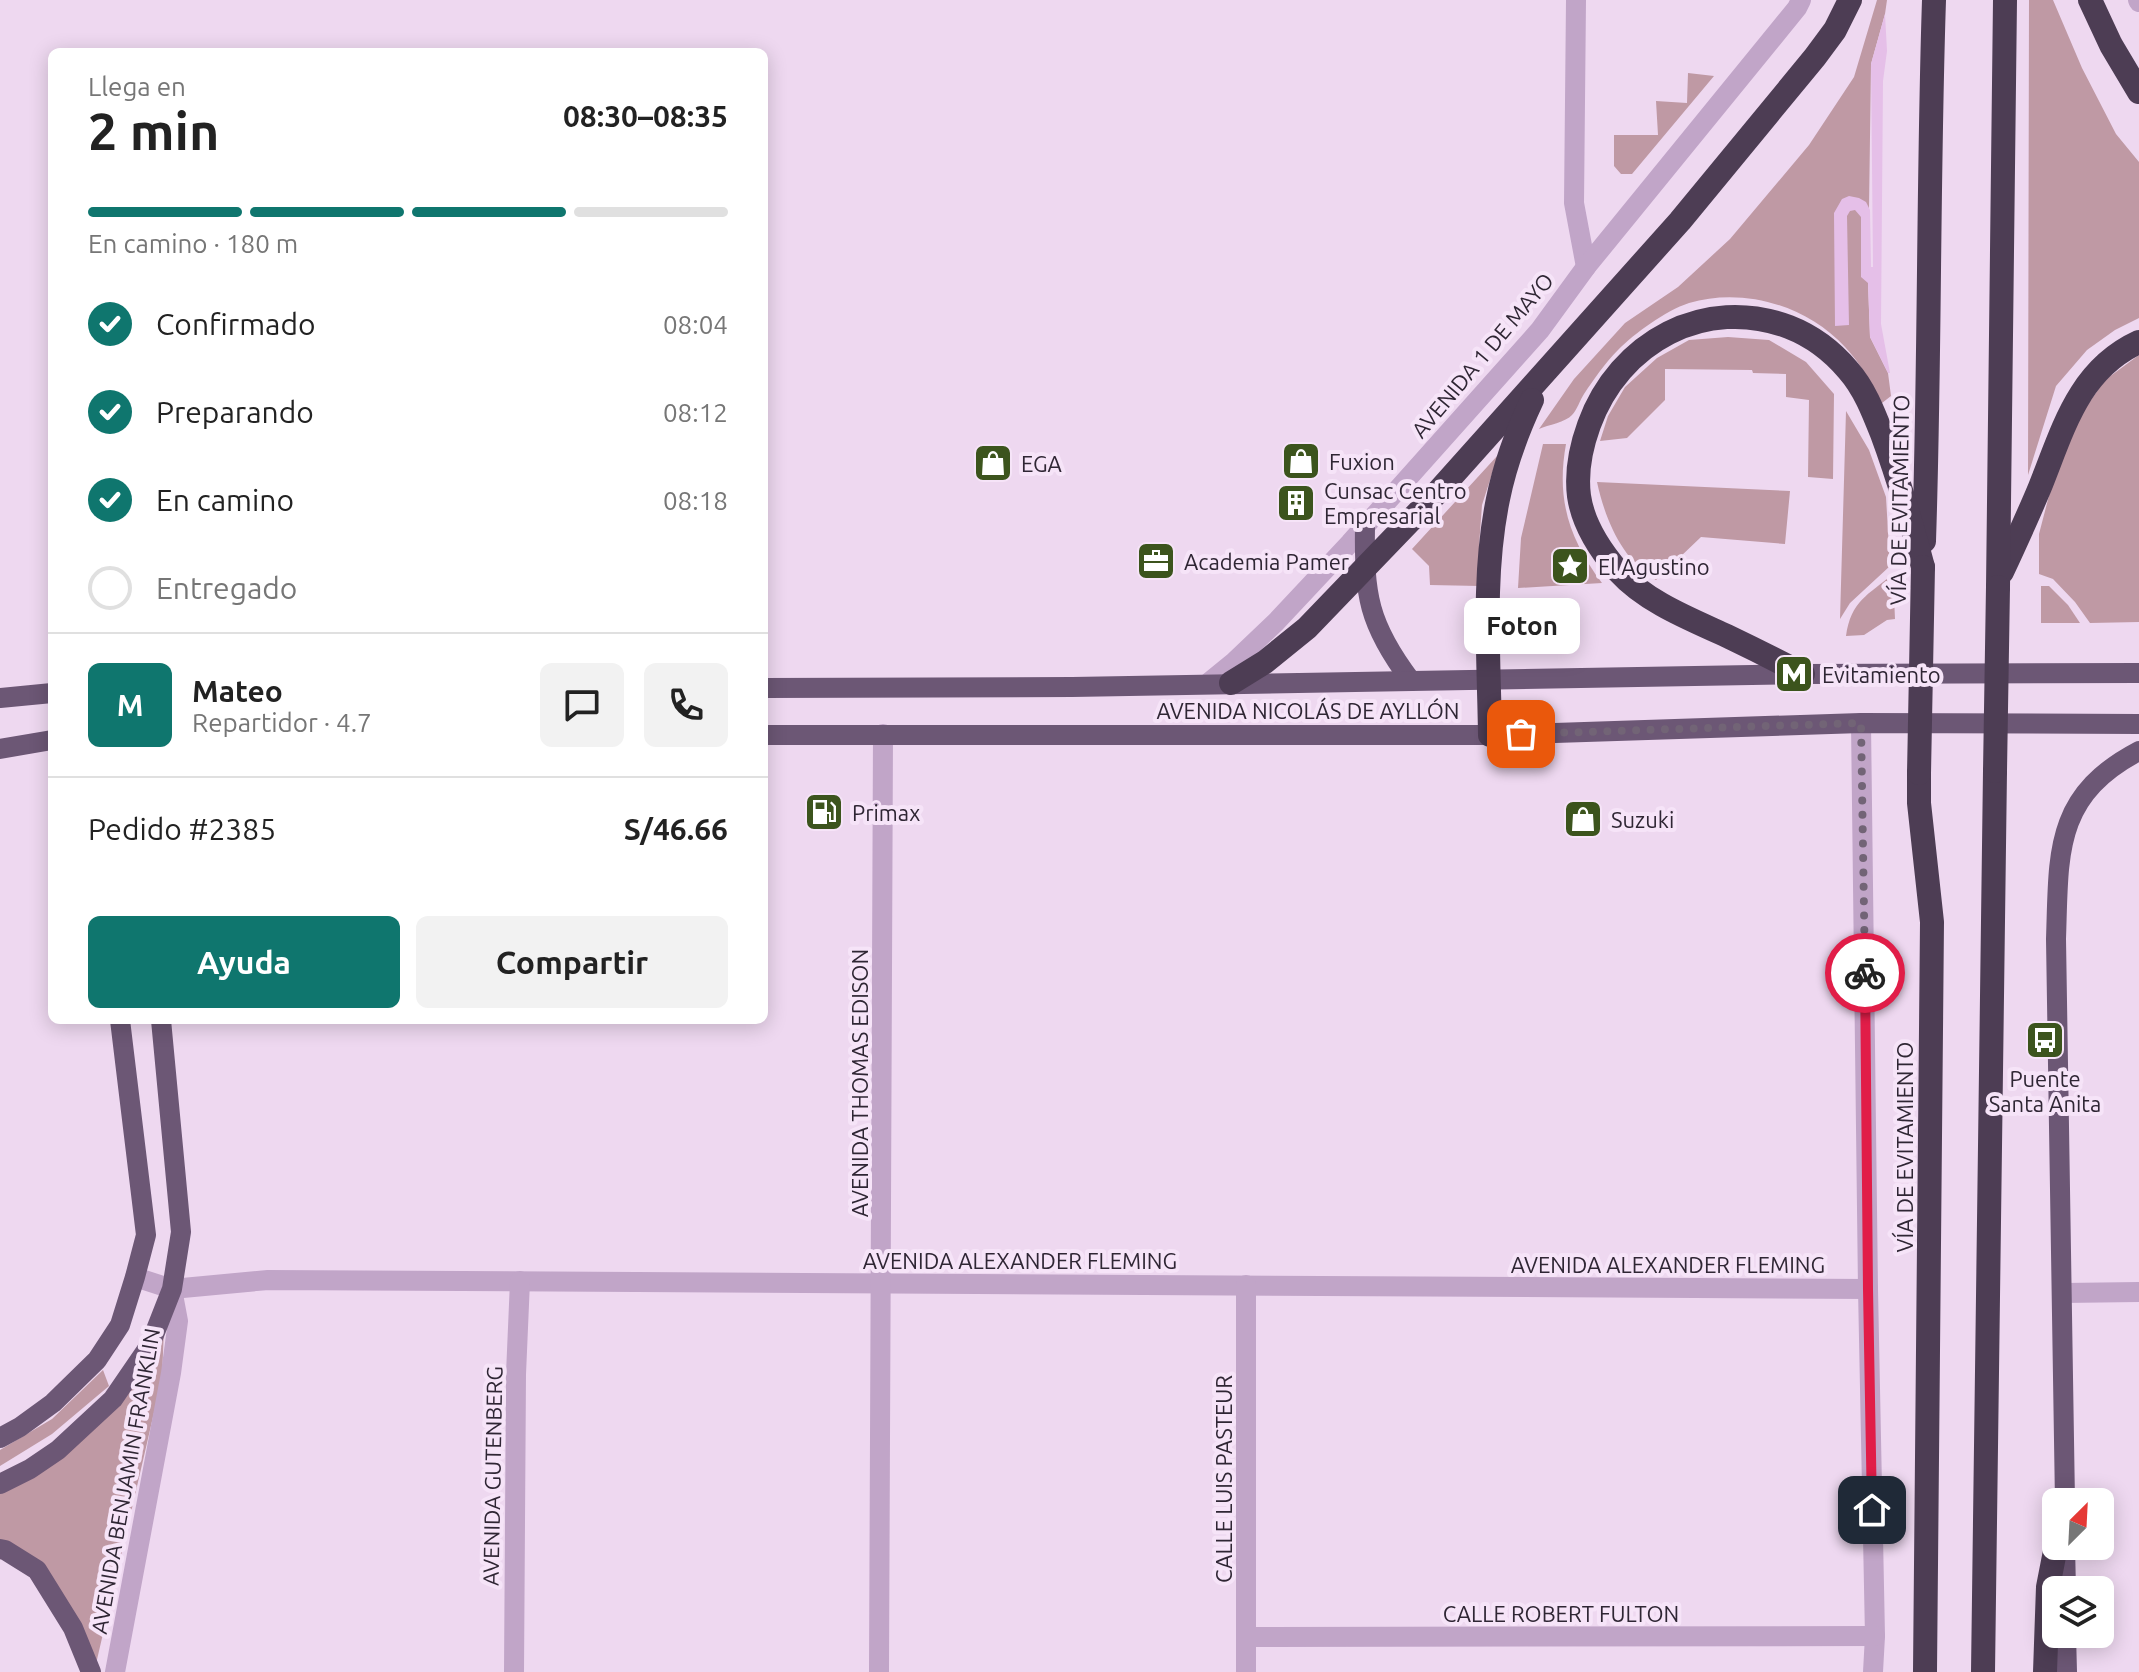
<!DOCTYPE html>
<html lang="es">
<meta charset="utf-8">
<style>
:root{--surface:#fff;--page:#f2f2f2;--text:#222;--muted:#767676;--line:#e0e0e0;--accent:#0f766e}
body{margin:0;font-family:Ubuntu,sans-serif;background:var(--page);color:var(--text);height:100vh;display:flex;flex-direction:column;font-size:30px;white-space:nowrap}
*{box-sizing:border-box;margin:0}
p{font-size:26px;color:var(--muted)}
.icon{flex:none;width:44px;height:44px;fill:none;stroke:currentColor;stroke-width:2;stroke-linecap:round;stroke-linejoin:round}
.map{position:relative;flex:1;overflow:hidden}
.panel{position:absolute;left:48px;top:48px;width:720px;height:976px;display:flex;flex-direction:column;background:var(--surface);border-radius:12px;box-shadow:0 4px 20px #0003}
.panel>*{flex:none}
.needle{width:52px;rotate:24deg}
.controls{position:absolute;left:2042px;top:1488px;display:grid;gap:16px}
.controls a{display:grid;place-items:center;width:72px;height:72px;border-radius:12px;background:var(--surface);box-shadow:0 4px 20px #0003;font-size:40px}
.pin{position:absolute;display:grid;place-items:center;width:68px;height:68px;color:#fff;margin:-34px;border-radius:16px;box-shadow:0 4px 12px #0006}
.courier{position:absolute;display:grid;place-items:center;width:80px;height:80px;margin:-40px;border:6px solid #e11d48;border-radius:50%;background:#fff;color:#222;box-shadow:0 2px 10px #0007}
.bubble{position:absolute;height:56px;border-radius:12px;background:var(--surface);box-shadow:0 4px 20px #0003;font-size:26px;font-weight:700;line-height:56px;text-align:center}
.overview em{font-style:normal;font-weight:700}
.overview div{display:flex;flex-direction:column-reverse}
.overview{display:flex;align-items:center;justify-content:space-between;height:136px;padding:0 40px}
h1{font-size:52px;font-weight:700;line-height:60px}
.bar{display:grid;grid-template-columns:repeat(4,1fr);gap:12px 8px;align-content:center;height:96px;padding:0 40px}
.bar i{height:10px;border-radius:6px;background:var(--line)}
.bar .selected{background:var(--accent)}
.bar p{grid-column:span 4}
.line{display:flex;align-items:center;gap:20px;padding:0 40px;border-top:2px solid var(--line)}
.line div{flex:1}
.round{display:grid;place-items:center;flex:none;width:84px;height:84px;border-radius:12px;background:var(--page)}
ol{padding:0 40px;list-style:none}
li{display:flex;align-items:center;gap:24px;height:88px}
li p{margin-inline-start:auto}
li .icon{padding:8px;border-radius:50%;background:var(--accent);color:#fff;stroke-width:4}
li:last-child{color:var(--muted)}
li i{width:44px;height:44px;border:4px solid var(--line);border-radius:50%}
.action{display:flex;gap:16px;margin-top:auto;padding:16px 40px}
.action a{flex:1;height:92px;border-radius:12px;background:var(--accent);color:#fff;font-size:32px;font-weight:700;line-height:92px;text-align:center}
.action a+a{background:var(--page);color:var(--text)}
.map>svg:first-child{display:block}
.green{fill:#bf99a4}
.plaza{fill:#e5bfe8}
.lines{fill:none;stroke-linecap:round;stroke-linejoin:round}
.minor{stroke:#c1a5c8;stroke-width:20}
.major{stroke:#6c5775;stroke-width:20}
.highway{stroke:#4d3d54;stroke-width:24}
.highway-bridge{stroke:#4d3d54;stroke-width:24}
.done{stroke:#726476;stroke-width:8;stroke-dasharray:0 14.4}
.route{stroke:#e11d48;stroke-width:10}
.labels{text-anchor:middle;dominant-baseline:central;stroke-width:8;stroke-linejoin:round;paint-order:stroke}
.street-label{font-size:22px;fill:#2f2634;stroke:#f6e4f8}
.poi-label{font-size:22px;fill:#2f2634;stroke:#f6e4f8;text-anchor:start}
</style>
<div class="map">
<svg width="2139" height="1672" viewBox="0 0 2139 1672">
<rect width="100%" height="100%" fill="#eed8f0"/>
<g class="green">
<path d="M1877 0H1887L1885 14 1871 64 1868 283 1870 337 1888 373 1891 396 1882 403C1871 383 1861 364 1845 347 1806 305 1743 287 1689 303 1665 311 1635 333 1618 350 1605 363 1594 379 1584 394 1580 400 1577 410 1572 415 1566 422 1548 425 1539 429L1574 379 1625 323 1678 287 1730 239 1809 145 1854 77Z"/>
<path d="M2029 0H2053L2082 68 2116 134 2139 162V318L2115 330 2087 350 2056 386 2028 475Z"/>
<path d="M1688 73 1714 76 1632 174H1621L1614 166V135H1658L1656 101 1687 103Z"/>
<path d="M1728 337 1769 340 1806 362 1834 394 1833 479 1808 477 1809 400 1786 397V374L1753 373 1752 370 1665 369V400L1627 438 1600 441 1608 416 1625 387 1657 358 1689 340Z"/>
<path d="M2139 355V622L2090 623 2075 602 2053 579 2039 574V534L2057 465 2082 413 2105 380Z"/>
<path d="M1846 411 1869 450 1886 497 1890 566 1850 603 1840 619Z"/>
<path d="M1543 444H1566C1556 499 1569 539 1602 583L1518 588 1521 538Z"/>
<path d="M1498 455 1482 505 1479 546 1480 586 1430 585 1429 566 1412 549Z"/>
<path d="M1597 482 1790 491 1785 544 1701 537 1656 580C1622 560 1605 519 1597 482Z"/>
<path d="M1893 574 1895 619 1887 620 1864 635 1846 636C1851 601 1868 595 1893 574Z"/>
<path d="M2041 586H2049L2068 605 2080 623H2041Z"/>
<path d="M164 1328 162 1378 96 1664 78 1624 0 1542V1489L64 1454Z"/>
<path d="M103 1370 109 1386 52 1434 0 1466V1450L52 1419Z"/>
</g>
<path class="plaza" d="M1885 14 1887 51 1883 81 1881 324 1890 373H1888L1870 337 1868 283 1861 277V217L1855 210 1850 211 1847 216 1849 325 1835 326 1834 213 1842 199 1849 196 1859 198 1866 202 1870 210 1871 267H1873L1871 64Z"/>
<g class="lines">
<g class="minor">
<path d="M1576 0 1574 203 1586 267"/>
<path d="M2138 0 2139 2"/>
<path d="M1207 684 1234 662 1276 622 1350 543 1540 330 1586 267 1797 8 1801 0"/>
<path d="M1861 723 1868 1289 1875 1636 1873 1672"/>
<path d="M135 1277 172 1289 268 1280 1868 1289"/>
<path d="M2063 1293 2139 1292"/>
<path d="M1247 1637 1875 1636"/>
<path d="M115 1672 171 1373 178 1321 172 1289"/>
<path d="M514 1672 516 1374 520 1281"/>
<path d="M879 1672 883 734"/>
<path d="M1246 1672V1285"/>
</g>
<g class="major">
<path d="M1365 525C1364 595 1368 624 1411 681"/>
<path d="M764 688 1072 687 1803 674 2139 673"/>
<path d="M0 698 52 693"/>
<path d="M764 735H1490L1861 723 2139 724"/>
<path d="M0 749 52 740"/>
<path d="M0 1438 20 1427 53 1403 97 1360 120 1325 135 1277 146 1235 120 1020"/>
<path d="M0 1484 30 1469 58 1450 113 1399 150 1345 172 1289 181 1232 161 1020"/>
<path d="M2065 1502 2056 939C2059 854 2053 796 2139 751"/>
<path d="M2065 1546 2066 1590"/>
<path d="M0 1549 5 1550 37 1570 73 1628 91 1672"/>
<path d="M2066 1634 2067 1672"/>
</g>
<g class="highway">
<path d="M2090 0 2111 45 2139 92"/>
<path d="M1924 541C1930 361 1928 180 1934 0"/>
<path d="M2002 572C2015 544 2028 516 2040 487 2063 430 2078 370 2139 342"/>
<path d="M1998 587 2005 0"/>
<path d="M1803 674C1778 661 1752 648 1727 636 1690 619 1646 602 1618 571 1600 550 1583 524 1579 496 1576 472 1581 447 1589 425 1619 342 1705 295 1789 327 1812 336 1832 351 1848 370 1864 388 1873 411 1882 434 1898 477 1911 522 1923 567"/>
<path d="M1231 683 1265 662 1307 628 1435 495 1680 221 1815 57 1835 30 1850 0"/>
<path d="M1490 735C1489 657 1482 576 1498 499 1505 464 1517 432 1532 400"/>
<path d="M1919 773V803L1932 922 1925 1672"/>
<path d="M1983 1672 1995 771"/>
<path d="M2045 1672 2048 1587 2056 1546"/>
</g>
<g class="highway-bridge">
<path d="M1995 771 1998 587"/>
<path d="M1919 773 1923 567"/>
</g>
</g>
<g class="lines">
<path class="done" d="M1521 734 1861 723 1865 973"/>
<path class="route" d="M1865 973 1868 1289 1872 1510"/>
</g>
<defs>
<symbol id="shop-square" viewBox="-11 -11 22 22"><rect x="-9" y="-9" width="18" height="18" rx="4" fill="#3c541d" stroke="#f6e4f8"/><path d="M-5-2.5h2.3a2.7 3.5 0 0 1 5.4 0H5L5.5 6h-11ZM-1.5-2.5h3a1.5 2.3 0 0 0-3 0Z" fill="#fff"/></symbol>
<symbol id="building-square" viewBox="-11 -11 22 22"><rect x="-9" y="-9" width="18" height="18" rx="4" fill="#3c541d" stroke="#f6e4f8"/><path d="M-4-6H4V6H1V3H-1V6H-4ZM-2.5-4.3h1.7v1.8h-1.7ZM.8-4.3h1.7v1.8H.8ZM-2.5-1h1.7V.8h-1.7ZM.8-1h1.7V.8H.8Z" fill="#fff"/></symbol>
<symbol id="office-square" viewBox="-11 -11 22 22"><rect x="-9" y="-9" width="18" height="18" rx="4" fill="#3c541d" stroke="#f6e4f8"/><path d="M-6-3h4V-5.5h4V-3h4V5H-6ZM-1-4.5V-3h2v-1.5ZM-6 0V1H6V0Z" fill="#fff"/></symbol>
<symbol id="sight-square" viewBox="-11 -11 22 22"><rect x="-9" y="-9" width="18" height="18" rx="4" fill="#3c541d" stroke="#f6e4f8"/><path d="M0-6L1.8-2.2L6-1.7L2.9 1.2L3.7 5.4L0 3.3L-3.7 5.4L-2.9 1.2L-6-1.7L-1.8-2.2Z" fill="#fff"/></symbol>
<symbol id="metro-square" viewBox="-11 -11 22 22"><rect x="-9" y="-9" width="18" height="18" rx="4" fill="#3c541d" stroke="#f6e4f8"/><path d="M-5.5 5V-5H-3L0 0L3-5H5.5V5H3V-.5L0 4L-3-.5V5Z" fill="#fff"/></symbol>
<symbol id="fuel-square" viewBox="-11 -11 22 22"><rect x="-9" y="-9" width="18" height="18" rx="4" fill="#3c541d" stroke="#f6e4f8"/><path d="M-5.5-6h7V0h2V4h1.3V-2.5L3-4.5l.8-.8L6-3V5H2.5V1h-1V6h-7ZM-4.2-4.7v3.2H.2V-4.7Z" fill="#fff"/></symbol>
<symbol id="bus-square" viewBox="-11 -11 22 22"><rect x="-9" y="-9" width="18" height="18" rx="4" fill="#3c541d" stroke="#f6e4f8"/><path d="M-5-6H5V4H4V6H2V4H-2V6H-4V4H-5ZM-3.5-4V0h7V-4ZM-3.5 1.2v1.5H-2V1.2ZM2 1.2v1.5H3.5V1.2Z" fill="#fff"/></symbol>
</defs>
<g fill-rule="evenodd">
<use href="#shop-square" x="1279" y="439" width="44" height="44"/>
<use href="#shop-square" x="971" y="441" width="44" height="44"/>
<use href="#building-square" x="1274" y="481" width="44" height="44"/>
<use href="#office-square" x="1134" y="539" width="44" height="44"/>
<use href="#sight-square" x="1548" y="544" width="44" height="44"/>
<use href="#metro-square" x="1772" y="652" width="44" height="44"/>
<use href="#fuel-square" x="802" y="790" width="44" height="44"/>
<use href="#shop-square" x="1561" y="797" width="44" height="44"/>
<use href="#bus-square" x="2023" y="1018" width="44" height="44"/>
</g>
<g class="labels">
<g class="street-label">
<text transform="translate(1482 355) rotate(-50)">AVENIDA 1 DE MAYO</text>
<text transform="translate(1899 500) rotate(-89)">VÍA DE EVITAMIENTO</text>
<text x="1308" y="710">AVENIDA NICOLÁS DE AYLLÓN</text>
<text transform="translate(859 1083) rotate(-90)">AVENIDA THOMAS EDISON</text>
<text transform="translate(1904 1147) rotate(-90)">VÍA DE EVITAMIENTO</text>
<text x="1020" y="1260">AVENIDA ALEXANDER FLEMING</text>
<text x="1668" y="1264">AVENIDA ALEXANDER FLEMING</text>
<text transform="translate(492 1476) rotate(-89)">AVENIDA GUTENBERG</text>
<text transform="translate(1223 1479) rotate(-90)">CALLE LUIS PASTEUR</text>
<text transform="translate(125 1481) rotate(-80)">AVENIDA BENJAMIN FRANKLIN</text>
<text x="1561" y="1613">CALLE ROBERT FULTON</text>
</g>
<g class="poi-label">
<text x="1329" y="461">Fuxion</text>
<text x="1021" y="463">EGA</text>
<text x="1324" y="490">Cunsac Centro<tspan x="1324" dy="25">Empresarial</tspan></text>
<text x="1184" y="561">Academia Pamer</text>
<text x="1598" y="566">El Agustino</text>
<text x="1822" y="674">Evitamiento</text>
<text x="852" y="812">Primax</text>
<text x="1611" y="819">Suzuki</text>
<text x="2045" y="1078" text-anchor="middle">Puente<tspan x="2045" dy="25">Santa Anita</tspan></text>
</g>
</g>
</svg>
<div class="controls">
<a><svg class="needle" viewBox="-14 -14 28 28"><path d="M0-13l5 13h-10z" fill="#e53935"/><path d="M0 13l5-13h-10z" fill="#767676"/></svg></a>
<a><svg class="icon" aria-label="layers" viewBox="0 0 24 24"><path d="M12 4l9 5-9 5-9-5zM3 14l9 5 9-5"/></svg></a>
</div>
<div class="pin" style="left:1521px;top:734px;background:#ea580c"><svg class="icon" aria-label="bag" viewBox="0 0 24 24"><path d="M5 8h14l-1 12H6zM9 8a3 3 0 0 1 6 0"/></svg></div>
<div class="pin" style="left:1872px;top:1510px;background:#1f2937"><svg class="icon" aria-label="home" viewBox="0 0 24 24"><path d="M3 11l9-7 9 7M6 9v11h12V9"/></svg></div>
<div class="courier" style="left:1865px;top:973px"><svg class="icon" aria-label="bike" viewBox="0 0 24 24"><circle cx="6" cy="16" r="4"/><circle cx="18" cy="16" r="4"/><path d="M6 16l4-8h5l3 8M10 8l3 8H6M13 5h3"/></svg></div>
<div class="bubble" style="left:1464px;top:598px;width:116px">Foton</div>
<section class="panel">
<div class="overview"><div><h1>2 min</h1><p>Llega en</p></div><em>08:30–08:35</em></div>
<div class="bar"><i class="selected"></i><i class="selected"></i><i class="selected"></i><i></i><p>En camino · 180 m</p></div>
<ol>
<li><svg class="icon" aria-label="check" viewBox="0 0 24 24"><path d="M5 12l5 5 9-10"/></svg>Confirmado<p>08:04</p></li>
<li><svg class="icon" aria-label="check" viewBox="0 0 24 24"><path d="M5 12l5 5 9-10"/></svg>Preparando<p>08:12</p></li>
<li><svg class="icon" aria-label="check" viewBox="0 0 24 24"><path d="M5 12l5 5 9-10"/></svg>En camino<p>08:18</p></li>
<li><i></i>Entregado</li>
</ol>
<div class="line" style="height:144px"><b class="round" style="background:var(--accent);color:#fff">M</b><div><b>Mateo</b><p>Repartidor · 4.7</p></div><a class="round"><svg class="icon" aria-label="chat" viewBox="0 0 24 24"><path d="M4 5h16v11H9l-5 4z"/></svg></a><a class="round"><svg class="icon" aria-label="phone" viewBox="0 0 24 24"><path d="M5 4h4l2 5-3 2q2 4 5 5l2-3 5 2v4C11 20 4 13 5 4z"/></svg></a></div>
<div class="line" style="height:104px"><div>Pedido #2385</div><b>S/46.66</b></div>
<div class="action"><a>Ayuda</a><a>Compartir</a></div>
</section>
</div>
